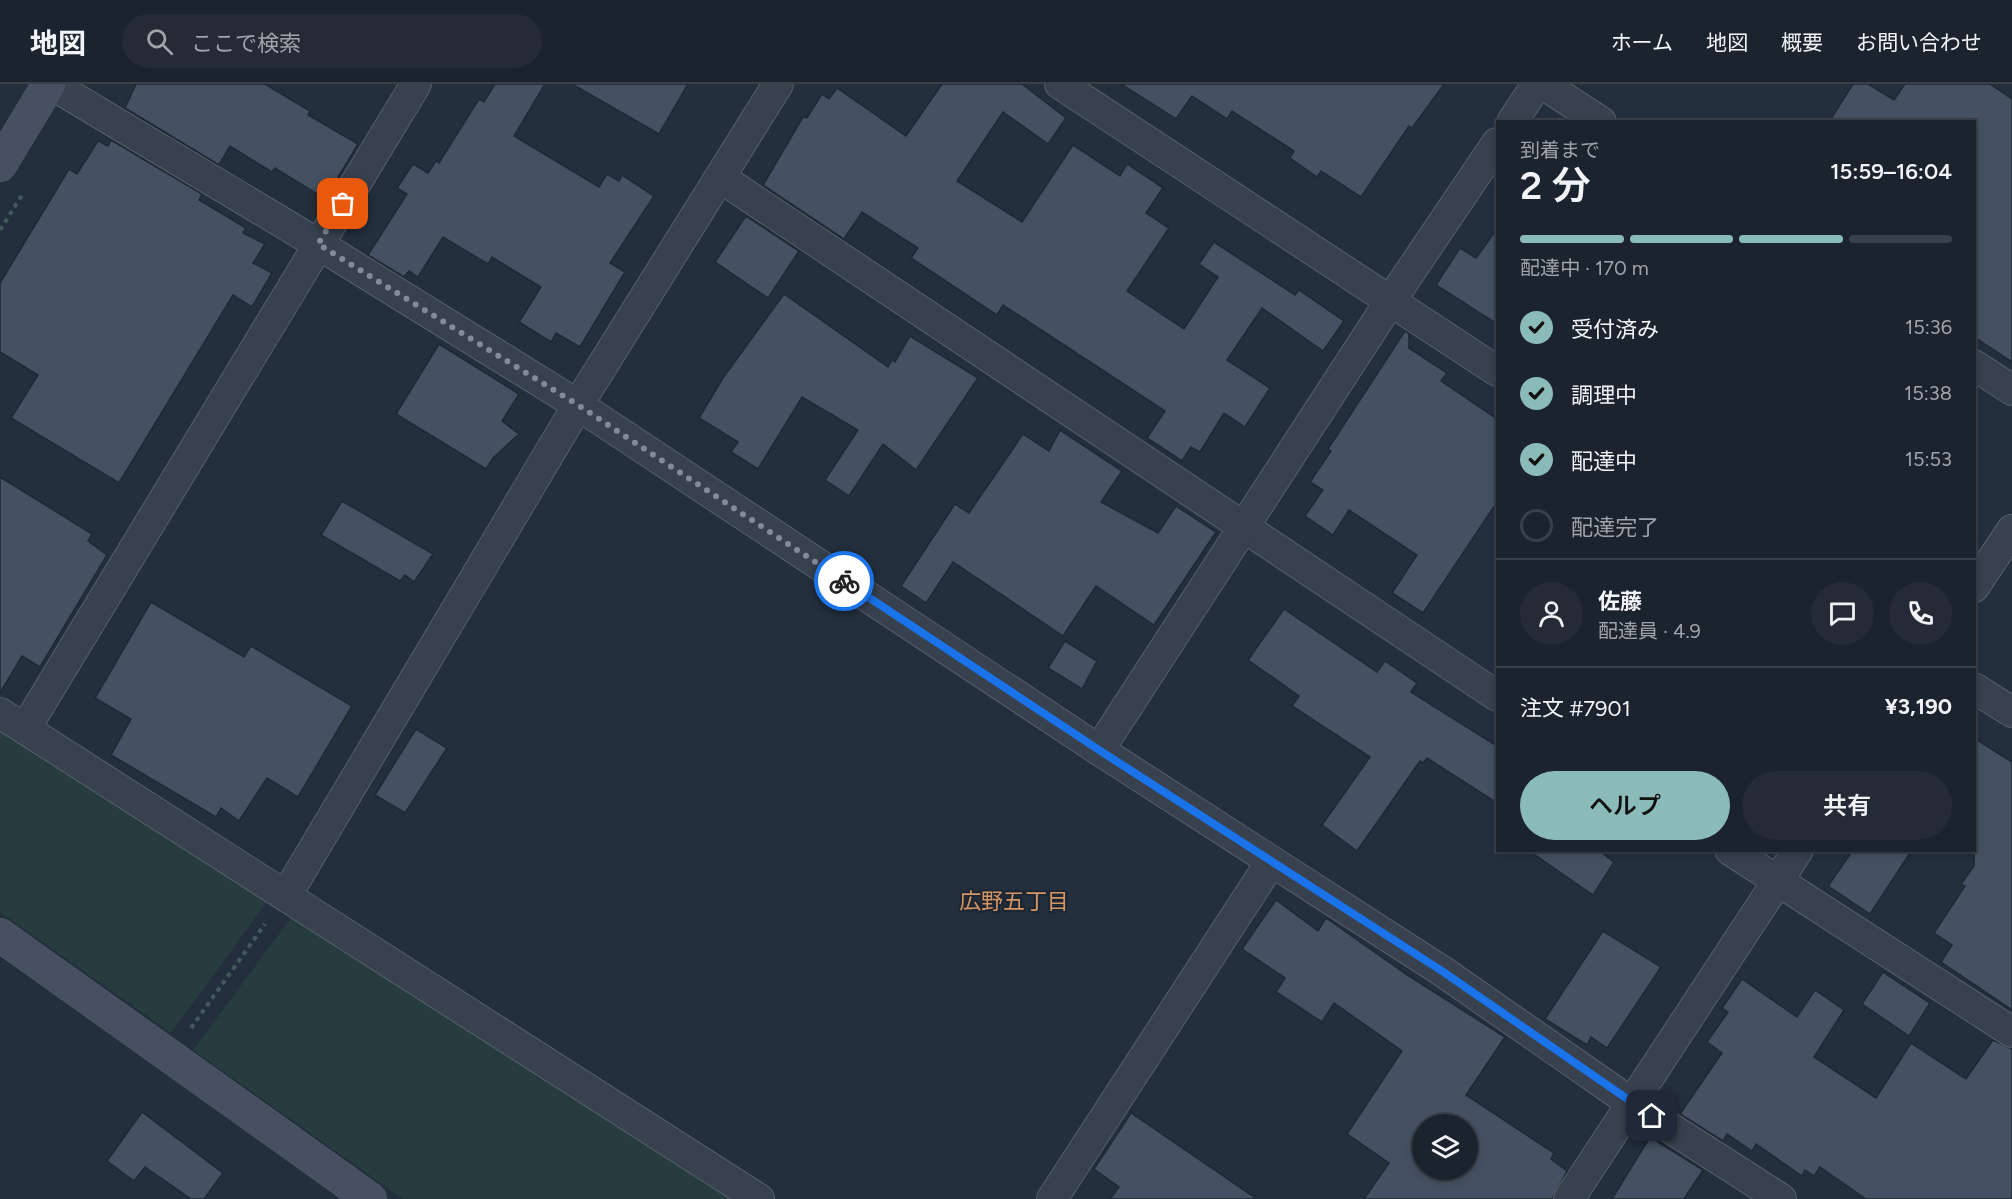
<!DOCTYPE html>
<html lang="ja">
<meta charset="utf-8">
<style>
:root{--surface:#1b232e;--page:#242b36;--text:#f1f3f6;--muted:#a0a4aa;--line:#39404a;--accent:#8bbbb9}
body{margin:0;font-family:Figtree,"Noto Sans JP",sans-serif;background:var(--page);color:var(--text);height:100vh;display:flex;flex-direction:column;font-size:22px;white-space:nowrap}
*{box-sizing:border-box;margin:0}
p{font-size:20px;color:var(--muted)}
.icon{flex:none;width:33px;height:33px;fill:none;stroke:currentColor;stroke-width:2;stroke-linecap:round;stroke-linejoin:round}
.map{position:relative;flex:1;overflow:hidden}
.side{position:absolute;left:1496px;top:36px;width:480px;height:732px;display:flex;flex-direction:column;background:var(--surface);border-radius:0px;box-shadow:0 3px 9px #0003,0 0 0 2px var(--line)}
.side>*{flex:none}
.buttons{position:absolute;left:1412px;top:1030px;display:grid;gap:12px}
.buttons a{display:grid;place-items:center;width:66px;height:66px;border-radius:50%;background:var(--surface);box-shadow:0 3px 9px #0003,0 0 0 2px var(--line);font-size:30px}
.pin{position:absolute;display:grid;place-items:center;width:51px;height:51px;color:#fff;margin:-26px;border-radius:12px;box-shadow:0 3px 9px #0006}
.courier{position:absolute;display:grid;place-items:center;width:60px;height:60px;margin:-30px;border:4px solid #1a73e8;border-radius:50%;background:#fff;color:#222;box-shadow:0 2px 8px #0007}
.headline em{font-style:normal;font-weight:600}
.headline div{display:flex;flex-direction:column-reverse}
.headline{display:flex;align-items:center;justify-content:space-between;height:102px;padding:0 24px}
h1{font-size:39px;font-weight:600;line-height:45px}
.bar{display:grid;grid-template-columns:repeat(4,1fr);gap:9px 6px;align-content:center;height:72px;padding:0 24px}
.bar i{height:8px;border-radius:4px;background:var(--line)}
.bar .active{background:var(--accent)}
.bar p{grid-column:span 4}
.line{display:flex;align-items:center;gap:15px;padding:0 24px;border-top:2px solid var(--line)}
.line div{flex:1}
.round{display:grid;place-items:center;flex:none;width:63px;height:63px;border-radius:32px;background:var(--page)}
ol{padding:0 24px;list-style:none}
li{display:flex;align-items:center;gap:18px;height:66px}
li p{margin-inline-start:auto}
li .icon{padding:6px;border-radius:50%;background:var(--accent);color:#111;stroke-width:4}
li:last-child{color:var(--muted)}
li i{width:33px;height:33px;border:3px solid var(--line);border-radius:50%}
.cta{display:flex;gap:12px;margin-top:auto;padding:12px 24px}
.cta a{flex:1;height:69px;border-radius:36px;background:var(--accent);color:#111;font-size:24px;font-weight:600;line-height:69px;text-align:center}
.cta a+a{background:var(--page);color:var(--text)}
header{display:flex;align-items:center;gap:36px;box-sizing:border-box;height:84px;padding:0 30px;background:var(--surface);border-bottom:2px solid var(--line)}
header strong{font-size:28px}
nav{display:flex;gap:33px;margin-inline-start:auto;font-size:21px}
.search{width:420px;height:54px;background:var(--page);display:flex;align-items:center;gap:15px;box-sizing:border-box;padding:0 21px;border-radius:33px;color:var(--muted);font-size:22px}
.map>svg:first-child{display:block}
.green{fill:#263c3f}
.building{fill:#455162;stroke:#1f2835;stroke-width:1.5;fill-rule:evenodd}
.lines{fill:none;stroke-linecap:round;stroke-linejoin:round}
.street-casing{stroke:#565f6c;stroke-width:32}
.secondary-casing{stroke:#565f6c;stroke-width:34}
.path{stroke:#44595c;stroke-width:4;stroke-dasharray:4.5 4.5;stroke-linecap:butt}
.street{stroke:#38414e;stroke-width:30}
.secondary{stroke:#465061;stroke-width:33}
.done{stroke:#828b98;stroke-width:6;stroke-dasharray:0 10.8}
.route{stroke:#1a73e8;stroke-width:8}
.labels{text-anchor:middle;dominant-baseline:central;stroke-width:4.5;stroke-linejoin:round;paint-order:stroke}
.neighbourhood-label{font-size:22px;fill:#d59563;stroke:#1d2633}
</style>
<header>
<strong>地図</strong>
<div class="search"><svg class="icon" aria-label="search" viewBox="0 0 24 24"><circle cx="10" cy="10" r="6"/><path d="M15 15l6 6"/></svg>ここで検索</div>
<nav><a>ホーム</a><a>地図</a><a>概要</a><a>お問い合わせ</a></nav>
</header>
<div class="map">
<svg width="2012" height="1115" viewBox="0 0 2012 1115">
<rect width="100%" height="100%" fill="#242f3e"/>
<g class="green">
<path d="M0 643 269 815 171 949 0 828Z"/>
<path d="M294 830 744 1115H403L193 966Z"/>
</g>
<g class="building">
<path d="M136 0H265L310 27 308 31 358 60 325 115 275 84 272 88 230 62 219 81 125 24Z"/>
<path d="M495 0H545L514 52 599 103 607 90 619 97 622 91 654 112 610 179 625 188 580 263 556 249 551 258 519 238 541 203 492 173 488 180 443 153 418 193 409 187 404 193 368 171 407 110 397 104 413 80 428 89 436 77 439 79 479 15 484 18Z"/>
<path d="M572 0H688L659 50Z"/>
<path d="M942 0H1022L1066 34 1048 60 1003 28 957 97 1022 138 1073 61 1120 92 1127 80 1163 104 1146 129 1169 144 1127 207 1184 245 1218 193 1199 180 1214 158 1295 211 1299 206 1344 237 1323 267 1262 224 1227 276 1270 304 1245 343 1224 329 1200 368 1191 363 1182 377 1147 354 1165 327 1003 221 997 231 958 205 911 174 918 164 862 128 844 155 763 101 803 33 807 34 822 10 829 15 837 4 906 52Z"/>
<path d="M1121 0H1444L1412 44 1409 42 1361 113 1321 87 1317 93 1290 74 1294 67 1232 27 1227 35 1192 12 1176 35Z"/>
<path d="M1853 0H1868L1894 16 1905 0H1990L2012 15V278L1974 253V38H1829Z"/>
<path d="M111 56 202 110 199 116 246 144 243 149 265 160 253 179 272 189 252 223 233 211 119 399 11 334 38 291 0 268V199L69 85 77 90 98 57 108 62Z"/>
<path d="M746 132 799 167 768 214 715 178Z"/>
<path d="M1497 145V240L1436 201 1460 164 1476 174Z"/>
<path d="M784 210 888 283 892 276 895 278 910 252 978 294 916 386 883 360 849 412 825 396 858 346 802 313 758 385 731 368 738 358 699 334 723 294Z"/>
<path d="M1405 247 1409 250V264L1447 289 1441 297 1497 335V418L1423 529 1392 509 1417 471 1349 426 1333 451 1305 432 1323 406 1310 398 1331 367 1328 365Z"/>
<path d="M439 260 519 310 502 337 519 350 493 374 486 385 396 330Z"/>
<path d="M1060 346 1122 387 1101 418 1158 449 1176 422 1216 448 1154 541 1096 502 1063 552 953 478 926 519 901 502 955 420 969 429 1023 350 1049 367Z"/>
<path d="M0 393 92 450 88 457 107 471 40 583 22 572 0 609Z"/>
<path d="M342 417 433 470 414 498 405 491 400 497 321 451Z"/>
<path d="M151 518 244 573 251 562 352 622 298 713 267 694 239 737 221 724 216 733 111 671 131 635 95 614Z"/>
<path d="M1284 525 1377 588 1385 577 1417 599 1411 608 1497 662V719L1427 674 1423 679 1420 677 1357 767 1322 741 1370 673 1292 622 1299 612 1248 576Z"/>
<path d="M1065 557 1097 577 1082 605 1048 584Z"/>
<path d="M416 645 447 664 405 729 375 711Z"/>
<path d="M1974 654 2012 678V926L1941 878 1952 861 1934 849 1965 802 1961 800 1974 782Z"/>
<path d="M1528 766H1598L1614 778 1593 811Z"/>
<path d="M1853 766H1912L1870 830 1828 802Z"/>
<path d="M1276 816 1318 847 1326 834 1407 891 1505 953 1466 1011 1554 1069 1551 1075 1567 1087 1552 1115H1364L1389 1079 1347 1050 1402 967 1334 919 1322 938 1276 908 1285 894 1242 865ZM1422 1041H1467V1086H1422Z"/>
<path d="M1603 847 1661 883 1607 964 1591 953 1587 961 1545 935Z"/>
<path d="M1883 888 1930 919 1909 952 1862 920Z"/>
<path d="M1742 895 1797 933 1815 906 1844 926 1814 973 1876 1014 1911 959 1966 995 1993 956 2012 965V1115H1866L1820 1083 1814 1092 1805 1086 1802 1092 1756 1060 1752 1067 1727 1050 1723 1057 1680 1030 1722 969 1707 958 1728 928 1722 924Z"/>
<path d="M142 1028 223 1089 204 1115H191L145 1083 134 1097 107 1077Z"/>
<path d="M1131 1029 1257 1115H1110L1119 1103 1094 1085Z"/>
<path d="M1650 1053 1703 1086 1684 1115H1612Z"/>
</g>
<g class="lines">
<defs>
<g id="street">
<path d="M51 0 318 160 578 321 1099 666 1442 887 1633 1020 1781 1115"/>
<path d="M1060 0 1497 287"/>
<path d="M1543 0 1601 38"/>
<path d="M1512 38 1537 0"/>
<path d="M721 94 1497 612"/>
<path d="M1974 281 2012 306"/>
<path d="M1974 503 2012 446"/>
<path d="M1974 604 2012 628"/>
<path d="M0 629 759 1115"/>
<path d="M25 645 416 0"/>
<path d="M1099 666 1391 216 1497 59"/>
<path d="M1730 766 2012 948"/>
<path d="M287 810 584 311 778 0"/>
<path d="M1052 1115 1271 778"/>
<path d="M1569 1115 1798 766"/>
</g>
<g id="secondary">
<path d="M0 81 49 0"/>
<path d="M0 851 370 1115"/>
</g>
</defs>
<use href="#street" class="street-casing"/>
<use href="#secondary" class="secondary-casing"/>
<g class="path">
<path d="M0 146 22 111"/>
<path d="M191 944 265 840"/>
</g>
<use href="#street" class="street"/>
<use href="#secondary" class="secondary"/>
</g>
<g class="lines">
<path class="done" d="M343 120 318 160 578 321 844 497"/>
<path class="route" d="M844 497 1099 666 1442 887 1652 1032"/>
</g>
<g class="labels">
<g class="neighbourhood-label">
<text x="1014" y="817">広野五丁目</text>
</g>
</g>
</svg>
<div class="buttons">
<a><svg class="icon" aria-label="layers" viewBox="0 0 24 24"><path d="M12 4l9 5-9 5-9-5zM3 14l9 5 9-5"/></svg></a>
</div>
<div class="pin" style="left:343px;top:120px;background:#ea580c"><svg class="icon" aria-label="bag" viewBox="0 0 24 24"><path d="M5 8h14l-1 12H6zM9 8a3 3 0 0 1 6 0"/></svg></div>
<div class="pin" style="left:1652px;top:1032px;background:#1f2937"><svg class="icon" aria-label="home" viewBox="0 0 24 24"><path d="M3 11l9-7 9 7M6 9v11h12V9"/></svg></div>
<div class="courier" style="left:844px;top:497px"><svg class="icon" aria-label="bike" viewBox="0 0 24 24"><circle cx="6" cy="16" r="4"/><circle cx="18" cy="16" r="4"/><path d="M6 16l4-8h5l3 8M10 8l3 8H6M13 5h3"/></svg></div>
<section class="side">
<div class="headline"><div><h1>2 分</h1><p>到着まで</p></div><em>15:59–16:04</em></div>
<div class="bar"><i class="active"></i><i class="active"></i><i class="active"></i><i></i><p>配達中 · 170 m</p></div>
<ol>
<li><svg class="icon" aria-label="check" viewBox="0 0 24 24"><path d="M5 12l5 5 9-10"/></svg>受付済み<p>15:36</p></li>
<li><svg class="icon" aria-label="check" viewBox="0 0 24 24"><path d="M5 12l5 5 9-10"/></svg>調理中<p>15:38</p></li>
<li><svg class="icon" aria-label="check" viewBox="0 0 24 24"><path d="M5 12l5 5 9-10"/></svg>配達中<p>15:53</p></li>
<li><i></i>配達完了</li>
</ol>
<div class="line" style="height:108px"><a class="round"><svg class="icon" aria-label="person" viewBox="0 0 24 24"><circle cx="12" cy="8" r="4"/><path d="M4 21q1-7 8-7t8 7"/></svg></a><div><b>佐藤</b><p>配達員 · 4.9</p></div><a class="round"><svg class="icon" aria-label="chat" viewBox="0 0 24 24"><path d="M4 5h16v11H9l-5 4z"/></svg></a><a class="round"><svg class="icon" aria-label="phone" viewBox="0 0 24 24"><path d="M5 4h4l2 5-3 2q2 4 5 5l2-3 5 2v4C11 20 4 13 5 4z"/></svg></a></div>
<div class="line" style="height:78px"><div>注文 #7901</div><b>¥3,190</b></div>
<div class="cta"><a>ヘルプ</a><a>共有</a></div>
</section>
</div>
